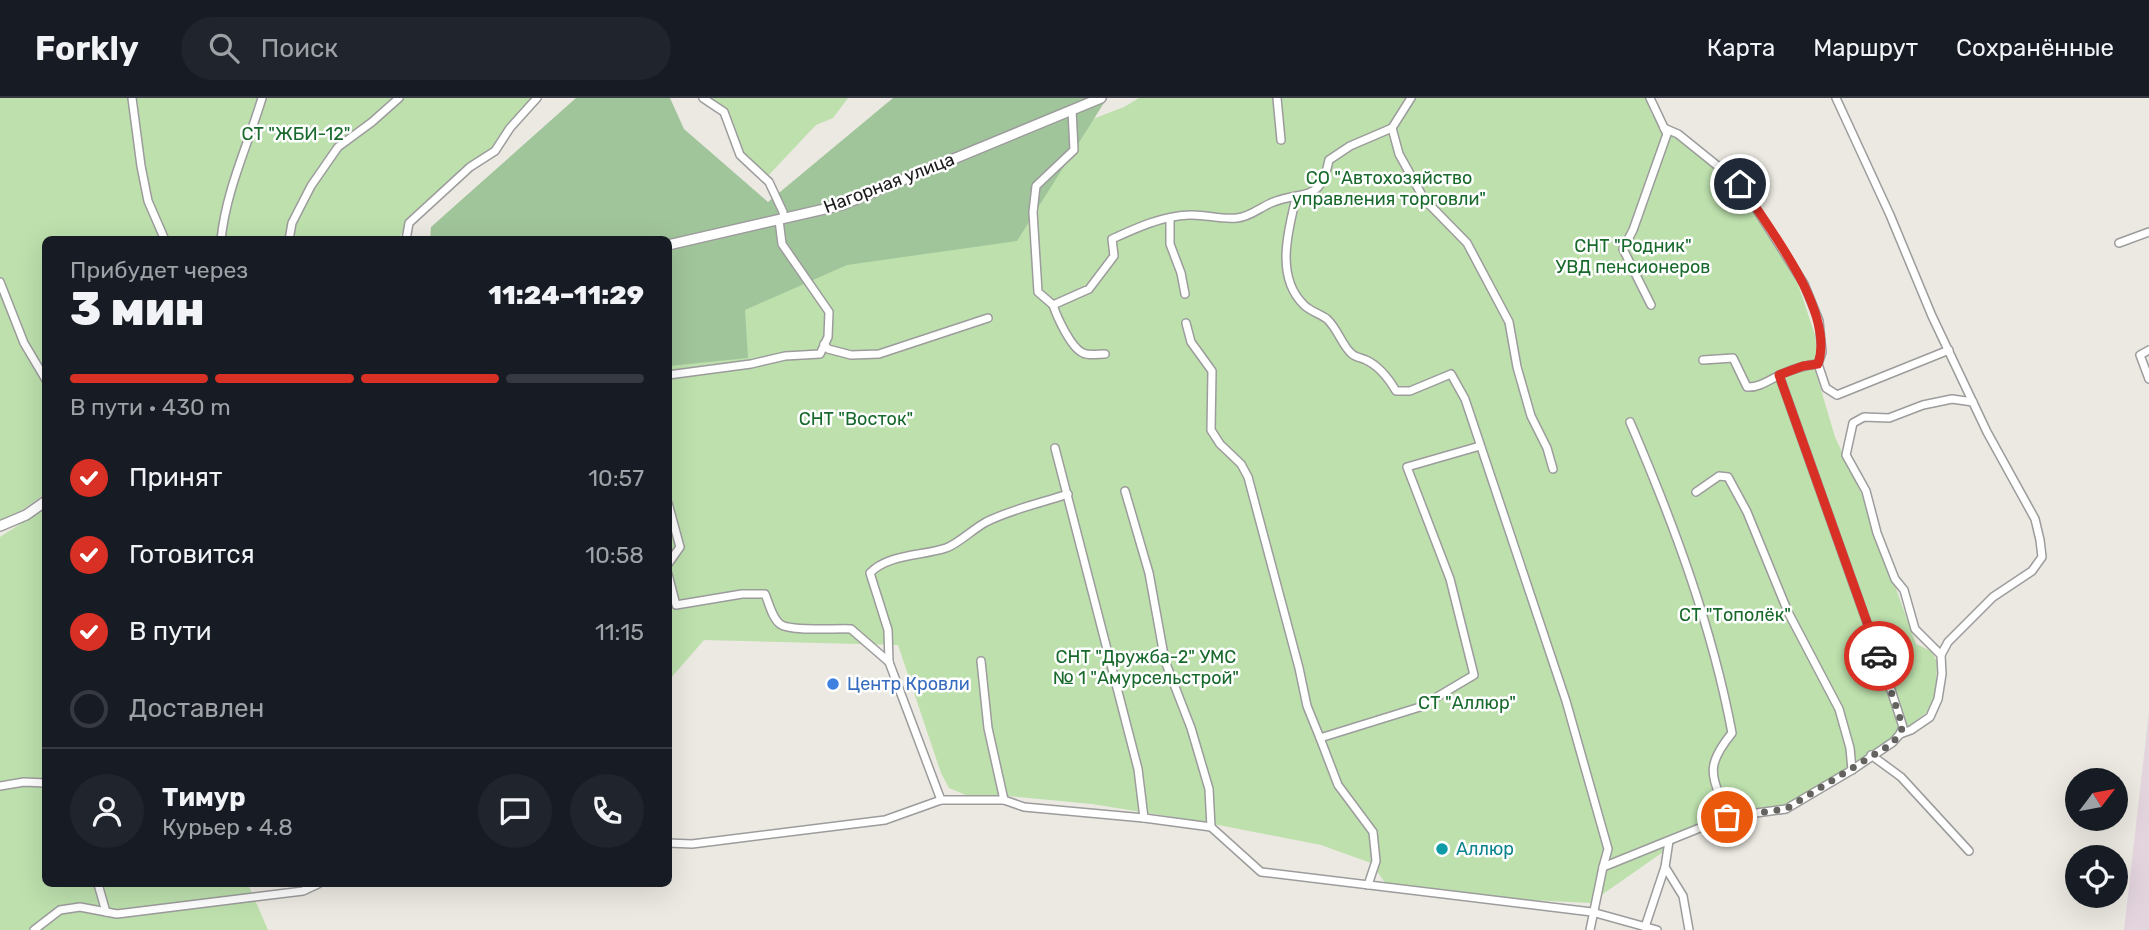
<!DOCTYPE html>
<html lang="ru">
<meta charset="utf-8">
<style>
:root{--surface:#171b24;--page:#20242c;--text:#f1f3f6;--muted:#9ea1a6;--line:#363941;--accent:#d93025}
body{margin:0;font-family:Rubik,sans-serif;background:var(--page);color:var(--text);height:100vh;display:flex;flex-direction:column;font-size:26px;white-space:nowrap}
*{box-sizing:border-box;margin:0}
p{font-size:23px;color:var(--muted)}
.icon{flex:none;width:38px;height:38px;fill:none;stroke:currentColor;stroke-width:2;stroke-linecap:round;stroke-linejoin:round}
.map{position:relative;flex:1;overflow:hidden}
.drawer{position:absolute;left:42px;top:138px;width:630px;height:651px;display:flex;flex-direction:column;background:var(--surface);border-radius:10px;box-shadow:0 7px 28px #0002}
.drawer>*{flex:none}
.needle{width:46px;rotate:58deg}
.controls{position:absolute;left:2065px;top:670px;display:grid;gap:14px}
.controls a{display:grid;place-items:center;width:63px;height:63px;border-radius:50%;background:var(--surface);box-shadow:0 7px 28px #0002;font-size:35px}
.pin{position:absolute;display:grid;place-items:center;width:60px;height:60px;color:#fff;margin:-30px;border:4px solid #fff;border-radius:50%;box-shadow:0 2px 7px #0007}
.courier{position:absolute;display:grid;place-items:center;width:70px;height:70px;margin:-35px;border:5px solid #d93025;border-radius:50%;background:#fff;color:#222;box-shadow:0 2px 9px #0007}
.head em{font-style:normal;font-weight:800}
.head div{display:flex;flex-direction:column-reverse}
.head{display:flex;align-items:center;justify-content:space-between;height:119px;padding:0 28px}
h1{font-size:46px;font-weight:800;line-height:52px}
.bar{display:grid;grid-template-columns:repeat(4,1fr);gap:10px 7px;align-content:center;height:84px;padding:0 28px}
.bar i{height:9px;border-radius:5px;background:var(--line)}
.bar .active{background:var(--accent)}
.bar p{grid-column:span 4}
.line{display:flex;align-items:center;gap:18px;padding:0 28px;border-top:2px solid var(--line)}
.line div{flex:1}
.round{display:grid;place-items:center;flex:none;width:74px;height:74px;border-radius:37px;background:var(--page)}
ol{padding:0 28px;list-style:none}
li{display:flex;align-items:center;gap:21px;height:77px}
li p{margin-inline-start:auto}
li .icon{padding:7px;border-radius:50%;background:var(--accent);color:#fff;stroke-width:4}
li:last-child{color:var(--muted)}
li i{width:38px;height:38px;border:4px solid var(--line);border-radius:50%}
header{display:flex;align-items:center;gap:42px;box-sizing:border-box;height:98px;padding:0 35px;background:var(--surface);border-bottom:2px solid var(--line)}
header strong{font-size:33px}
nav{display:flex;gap:38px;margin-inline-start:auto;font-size:24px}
.search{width:490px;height:63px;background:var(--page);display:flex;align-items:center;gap:18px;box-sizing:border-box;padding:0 24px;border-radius:38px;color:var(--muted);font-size:26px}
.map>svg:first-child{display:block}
.industrial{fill:#e3d4de}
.grass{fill:#bde0ad}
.forest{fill:#a1c59b}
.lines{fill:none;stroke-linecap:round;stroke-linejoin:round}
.minor-casing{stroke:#9c9c9c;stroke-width:10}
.tertiary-casing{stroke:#9c9c9c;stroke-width:12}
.minor{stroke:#fff;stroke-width:7}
.tertiary{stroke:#fff;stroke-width:9}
.done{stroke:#646360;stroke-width:7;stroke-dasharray:0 12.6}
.route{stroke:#d93025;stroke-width:9}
.shop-dot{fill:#3f7fe0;stroke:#fff;stroke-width:2.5}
.culture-dot{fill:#0f9aa8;stroke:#fff;stroke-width:2.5}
.labels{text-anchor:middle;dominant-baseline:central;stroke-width:5;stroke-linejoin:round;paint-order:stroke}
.park-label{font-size:18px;fill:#18692c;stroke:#fff}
.street-label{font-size:18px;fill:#1b1b1b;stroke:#fff}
.shop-label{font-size:18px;fill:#366cbe;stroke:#fff;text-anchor:start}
.culture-label{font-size:18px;fill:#0d838f;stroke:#fff;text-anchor:start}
</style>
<header>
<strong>Forkly</strong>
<div class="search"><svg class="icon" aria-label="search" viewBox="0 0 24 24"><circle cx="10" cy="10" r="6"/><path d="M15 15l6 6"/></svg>Поиск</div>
<nav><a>Карта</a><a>Маршрут</a><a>Сохранённые</a></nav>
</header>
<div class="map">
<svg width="2149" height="832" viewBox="0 0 2149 832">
<rect width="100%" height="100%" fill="#ebe9e1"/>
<path class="industrial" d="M2149 614V832H2124Z"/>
<g class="grass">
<path d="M0 0H533C521 16 510 33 496 48 462 82 422 98 398 142H46L45 396 15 417 0 422Z"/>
<path d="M699 0H848L833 20 816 27 763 83 737 60 723 18Z"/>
<path d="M1139 0H1645L1652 17 1674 39 1736 87 1775 146 1798 186 1815 237 1817 258 1814 268 1835 339 1862 397 1916 546 1931 553 1937 563 1936 594 1927 614 1888 645 1793 704 1776 712 1733 715 1675 737 1676 745 1590 805 1530 802 1386 786 1371 765 1321 747 1198 723 1092 706 998 697H966L949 690 941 675 898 547 704 542 669 582V165L1064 32 1124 9Z"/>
<path d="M45 410 46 786H248L268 832H0V439Z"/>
</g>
<path class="forest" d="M576 0H670L684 31 768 104 893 0H1107L1017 143 847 167 745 212 748 260 669 268 668 142H430L431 129Z"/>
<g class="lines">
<defs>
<g id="minor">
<path d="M132 0 141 68 148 103 165 142"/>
<path d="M703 0 724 14 740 57 769 84 783 114 784 120"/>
<path d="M1277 0 1281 42"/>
<path d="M1411 0 1392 30 1399 56 1424 101 1467 145 1509 224 1517 269 1531 318 1547 350 1553 371"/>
<path d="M1650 0 1667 36 1633 132 1623 151 1651 207"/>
<path d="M1072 12 1074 52 1036 88 1033 114 1038 194 1053 207 1089 191 1114 158 1112 141C1136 130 1162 118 1189 117 1205 116 1221 122 1237 120 1250 119 1259 110 1271 105 1303 91 1320 107 1329 62L1350 48 1392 30"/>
<path d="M1664 30 1678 36 1740 86 1768 129 1804 186 1819 223 1822 254 1818 266C1806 267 1796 270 1784 275 1772 280 1760 290 1747 289L1733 260 1703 262"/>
<path d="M1296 100C1288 133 1275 179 1304 207 1310 213 1320 216 1327 221 1338 231 1342 248 1352 256 1355 259 1362 260 1366 262 1379 268 1389 281 1396 293H1410L1451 276 1465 301 1566 603 1608 751 1603 769"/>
<path d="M1170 121V146L1181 175 1185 196"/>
<path d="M221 142C226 92 248 47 262 0"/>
<path d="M289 142 292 125 311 88 338 49 372 24 399 0"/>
<path d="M406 142 409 125 470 69 495 53 510 30 537 0"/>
<path d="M2119 145 2149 134"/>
<path d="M0 184 24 245 46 282"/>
<path d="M1053 207C1057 219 1071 250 1083 255 1089 258 1098 256 1105 256"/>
<path d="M1186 225 1191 244 1212 273 1211 332 1220 346 1241 366 1248 379 1299 570 1307 608 1320 640 1420 609 1474 577 1450 481 1407 369 1480 348"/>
<path d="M824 246 828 251 851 257 879 256 988 220"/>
<path d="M2149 252 2140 257 2149 281"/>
<path d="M1818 266 1826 290 1837 297 1949 252"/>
<path d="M668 277 751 266 785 258 820 256 828 239 829 214 782 146 779 122"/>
<path d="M1779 277 1892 595 1903 629 1900 636"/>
<path d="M1630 324C1673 424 1712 528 1732 635 1702 672 1714 678 1727 719"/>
<path d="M1055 350 1138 671 1144 720"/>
<path d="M1125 393 1149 475 1165 563 1191 630 1209 691 1211 729"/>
<path d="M1696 394 1719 378 1728 379 1747 414 1788 514 1839 611 1850 650 1852 672"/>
<path d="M668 405 680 449 668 466"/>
<path d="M668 476 676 507 742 496H765C769 505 772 520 780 526 790 534 836 530 851 531L889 564"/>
<path d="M1941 557 1915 531 1904 492 1895 481 1877 435 1866 393 1846 357 1853 325 1864 319 1889 320 1923 307 1952 301 1973 304"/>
<path d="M981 563 988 630 1004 702"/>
<path d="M1320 640 1338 687 1373 734 1376 763 1368 787"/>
<path d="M1871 657 1901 679 1969 753"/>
<path d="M0 688 24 684 46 685"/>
<path d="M941 702 889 564 888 532 870 475C888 456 922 458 946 450 958 446 973 431 986 424 1012 411 1041 405 1068 396"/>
<path d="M1669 743 1665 769 1683 798 1689 832"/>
<path d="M668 745 692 746 885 722 941 702H1004L1024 709 1144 720 1211 729 1261 774 1592 814 1657 832"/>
<path d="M98 786 106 814"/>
<path d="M1645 829 1665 769"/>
<path d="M34 832 60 812 80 809 117 816 303 793 318 786"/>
<path d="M1590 832 1603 769 1727 719 1786 711 1852 672 1893 644 1900 636 1911 632 1930 619 1938 601 1942 576 1941 557 1948 544 1993 499 2032 473 2042 459 2040 442 2035 421 1987 334 1932 218 1890 117 1836 0"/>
</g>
<g id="tertiary">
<path d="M668 147 842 107 1101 0"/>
<path d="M0 428 26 417 46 403"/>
</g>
</defs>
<use href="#minor" class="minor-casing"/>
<use href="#tertiary" class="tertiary-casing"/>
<use href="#minor" class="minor"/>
<use href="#tertiary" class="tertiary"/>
</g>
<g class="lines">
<path class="done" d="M1727 719 1786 711 1893 645 1903 629 1879 558"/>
<path class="route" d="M1740 86C1768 129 1836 214 1818 266L1803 268 1779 277 1879 558"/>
</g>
<circle class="shop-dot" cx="833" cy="586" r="7"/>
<circle class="culture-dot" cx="1442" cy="751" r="7"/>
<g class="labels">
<g class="park-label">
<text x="296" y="36">СТ "ЖБИ-12"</text>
<text x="1389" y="80">СО "Автохозяйство<tspan x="1389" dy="21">управления торговли"</tspan></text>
<text x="1633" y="148">СНТ "Родник"<tspan x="1633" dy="21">УВД пенсионеров</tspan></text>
<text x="856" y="321">СНТ "Восток"</text>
<text x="1735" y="517">СТ "Тополёк"</text>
<text x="1146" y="559">СНТ "Дружба-2" УМС<tspan x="1146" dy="21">№ 1 "Амурсельстрой"</tspan></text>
<text x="1467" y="605">СТ "Аллюр"</text>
</g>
<g class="street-label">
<text transform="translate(889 85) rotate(-21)">Нагорная улица</text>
</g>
<g class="shop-label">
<text x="847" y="586">Центр Кровли</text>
</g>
<g class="culture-label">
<text x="1456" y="751">Аллюр</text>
</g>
</g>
</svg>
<div class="controls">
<a><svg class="needle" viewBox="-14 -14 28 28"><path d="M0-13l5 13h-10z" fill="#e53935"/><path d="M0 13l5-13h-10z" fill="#9ea1a6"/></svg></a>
<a><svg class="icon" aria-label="locate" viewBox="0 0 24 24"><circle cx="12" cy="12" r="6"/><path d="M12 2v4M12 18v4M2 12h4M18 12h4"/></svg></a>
</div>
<div class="pin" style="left:1727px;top:719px;background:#ea580c"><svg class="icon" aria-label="bag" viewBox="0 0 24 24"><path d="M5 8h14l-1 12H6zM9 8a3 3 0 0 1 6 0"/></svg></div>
<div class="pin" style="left:1740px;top:86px;background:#1f2937"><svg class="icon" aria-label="home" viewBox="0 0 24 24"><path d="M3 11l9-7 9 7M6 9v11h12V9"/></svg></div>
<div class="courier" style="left:1879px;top:558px"><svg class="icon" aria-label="car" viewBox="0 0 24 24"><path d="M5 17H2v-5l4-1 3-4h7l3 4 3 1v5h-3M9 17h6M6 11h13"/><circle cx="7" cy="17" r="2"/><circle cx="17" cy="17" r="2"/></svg></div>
<section class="drawer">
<div class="head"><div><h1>3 мин</h1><p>Прибудет через</p></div><em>11:24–11:29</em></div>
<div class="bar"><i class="active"></i><i class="active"></i><i class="active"></i><i></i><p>В пути · 430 m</p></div>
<ol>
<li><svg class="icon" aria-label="check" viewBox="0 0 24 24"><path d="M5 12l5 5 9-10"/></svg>Принят<p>10:57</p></li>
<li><svg class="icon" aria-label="check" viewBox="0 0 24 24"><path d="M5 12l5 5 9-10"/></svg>Готовится<p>10:58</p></li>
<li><svg class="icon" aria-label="check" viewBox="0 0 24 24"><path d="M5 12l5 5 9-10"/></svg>В пути<p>11:15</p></li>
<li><i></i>Доставлен</li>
</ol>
<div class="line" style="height:126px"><a class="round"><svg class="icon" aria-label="person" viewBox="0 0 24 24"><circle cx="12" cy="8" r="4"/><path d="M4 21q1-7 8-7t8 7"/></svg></a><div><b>Тимур</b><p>Курьер · 4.8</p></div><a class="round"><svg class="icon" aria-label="chat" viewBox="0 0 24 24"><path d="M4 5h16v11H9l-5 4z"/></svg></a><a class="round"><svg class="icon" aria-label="phone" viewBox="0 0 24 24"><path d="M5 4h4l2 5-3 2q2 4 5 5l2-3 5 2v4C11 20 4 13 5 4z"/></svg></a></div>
</section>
</div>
